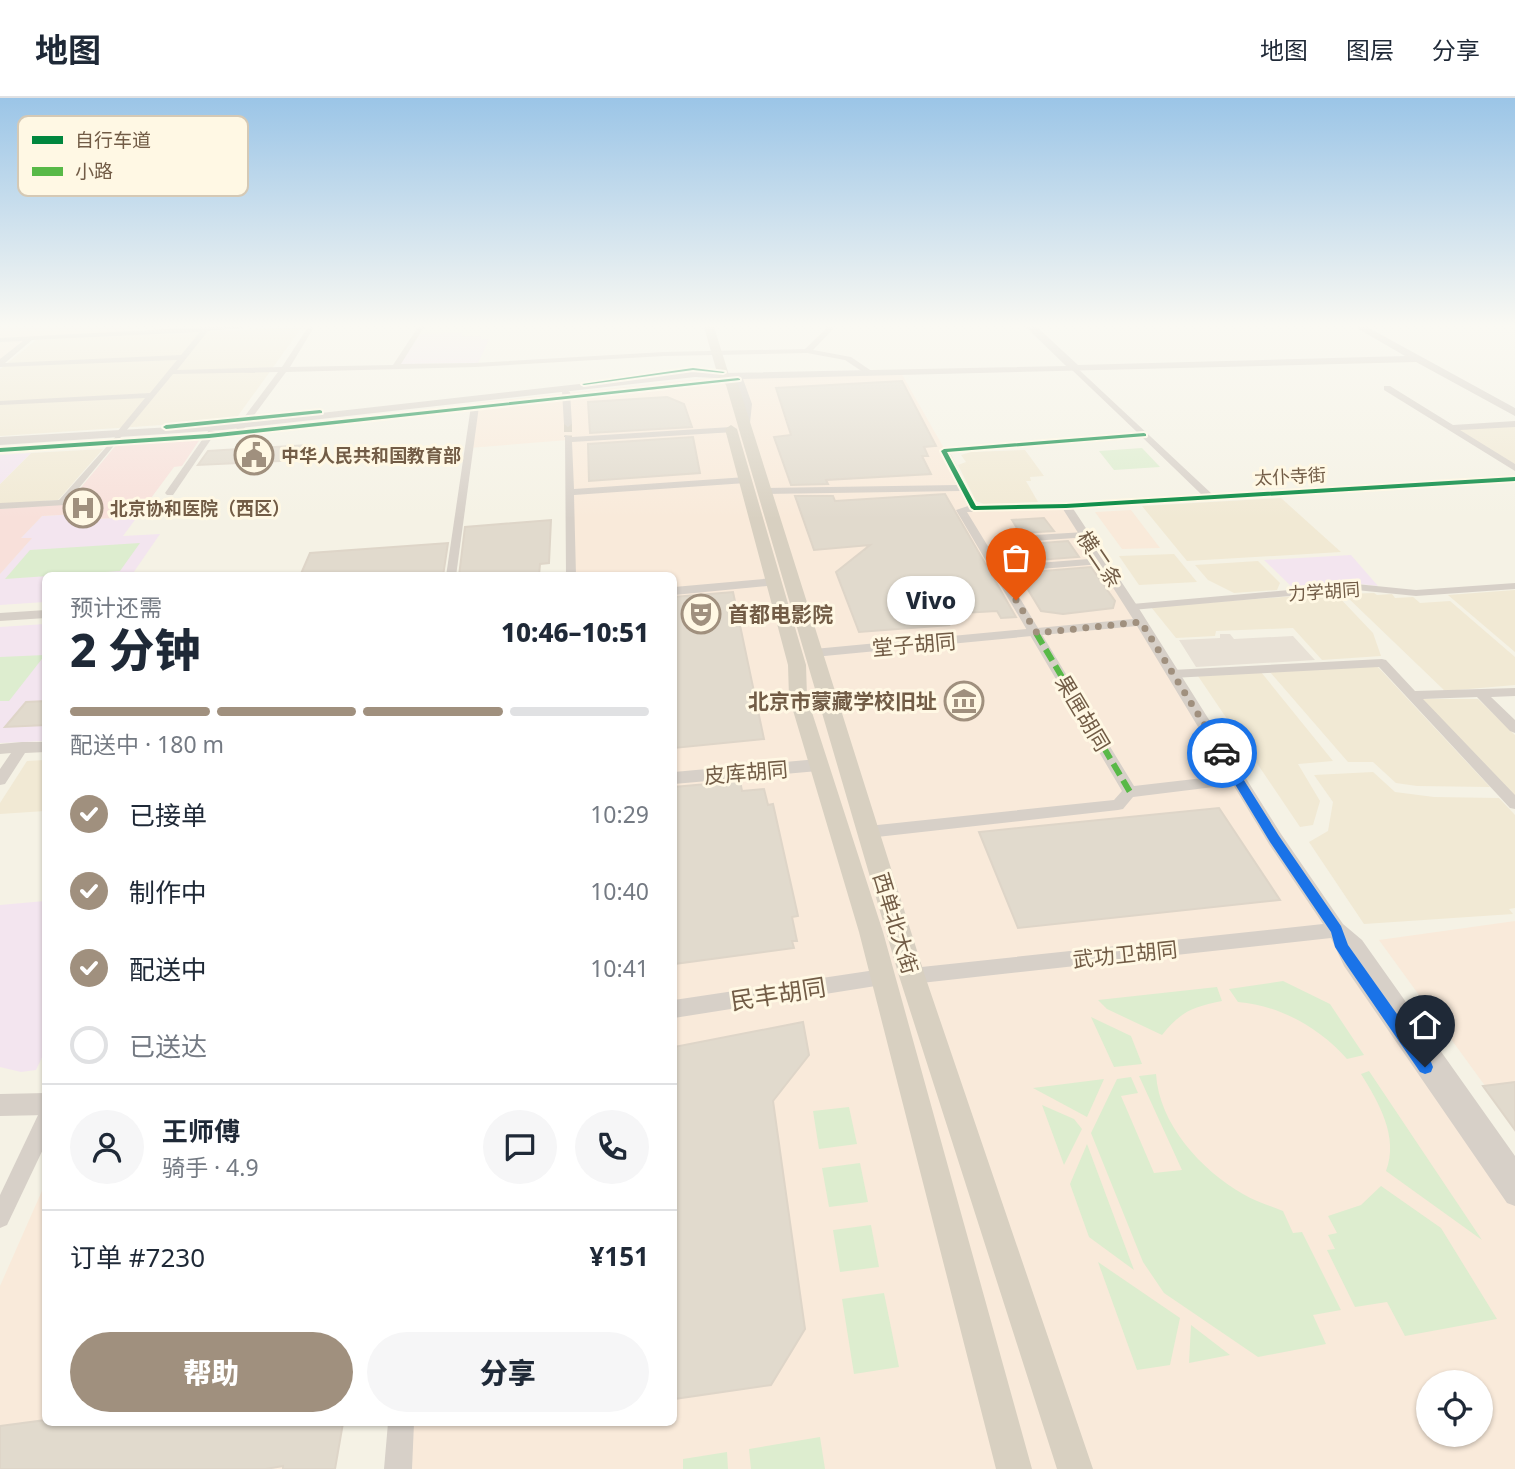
<!DOCTYPE html>
<html lang="zh">
<meta charset="utf-8">
<style>
:root{--surface:#fff;--page:#f6f6f7;--text:#1f2937;--muted:#747a83;--line:#e0e1e3;--accent:#a0907e}
body{margin:0;font-family:"Noto Sans","Noto Sans SC",sans-serif;background:var(--page);color:var(--text);height:100vh;display:flex;flex-direction:column;font-size:26px;white-space:nowrap}
*{box-sizing:border-box;margin:0}
p{font-size:23px;color:var(--muted)}
.icon{flex:none;width:38px;height:38px;fill:none;stroke:currentColor;stroke-width:2;stroke-linecap:round;stroke-linejoin:round}
.map{position:relative;flex:1;overflow:hidden}
.sheet{position:absolute;left:42px;top:474px;width:635px;height:854px;display:flex;flex-direction:column;background:var(--surface);border-radius:10px;box-shadow:0 2px 5px #0004}
.sheet>*{flex:none}
.buttons{position:absolute;left:1416px;top:1272px;display:grid;gap:14px}
.buttons a{display:grid;place-items:center;width:77px;height:77px;border-radius:50%;background:var(--surface);box-shadow:0 2px 5px #0004;font-size:35px}
.pin{position:absolute;display:grid;place-items:center;width:60px;height:60px;color:#fff;margin:-72px -30px;border-radius:50% 50% 50% 0;rotate:-45deg;box-shadow:0 0 7px #0007}
.pin .icon{rotate:45deg}
.courier{position:absolute;display:grid;place-items:center;width:70px;height:70px;margin:-35px;border:5px solid #1a73e8;border-radius:50%;background:#fff;color:#222;box-shadow:0 2px 9px #0007}
.bubble{position:absolute;height:49px;border-radius:24px;background:var(--surface);box-shadow:0 2px 5px #0004;font-size:23px;font-weight:800;line-height:49px;text-align:center}
.head em{font-style:normal;font-weight:800}
.head div{display:flex;flex-direction:column-reverse}
.head{display:flex;align-items:center;justify-content:space-between;height:119px;padding:0 28px}
h1{font-size:46px;font-weight:800;line-height:52px}
.bar{display:grid;grid-template-columns:repeat(4,1fr);gap:10px 7px;align-content:center;height:84px;padding:0 28px}
.bar i{height:9px;border-radius:5px;background:var(--line)}
.bar .active{background:var(--accent)}
.bar p{grid-column:span 4}
.line{display:flex;align-items:center;gap:18px;padding:0 28px;border-top:2px solid var(--line)}
.line div{flex:1}
.round{display:grid;place-items:center;flex:none;width:74px;height:74px;border-radius:37px;background:var(--page)}
ol{padding:0 28px;list-style:none}
li{display:flex;align-items:center;gap:21px;height:77px}
li p{margin-inline-start:auto}
li .icon{padding:7px;border-radius:50%;background:var(--accent);color:#fff;stroke-width:4}
li:last-child{color:var(--muted)}
li i{width:38px;height:38px;border:4px solid var(--line);border-radius:50%}
.cta{display:flex;gap:14px;margin-top:auto;padding:14px 28px}
.cta a{flex:1;height:80px;border-radius:42px;background:var(--accent);color:#fff;font-size:28px;font-weight:800;line-height:80px;text-align:center}
.cta a+a{background:var(--page);color:var(--text)}
header{display:flex;align-items:center;gap:42px;box-sizing:border-box;height:98px;padding:0 35px;background:var(--surface);border-bottom:2px solid var(--line)}
header strong{font-size:33px}
nav{display:flex;gap:38px;margin-inline-start:auto;font-size:24px}
.map>svg:first-child{display:block}
.residential{fill:#f1e9d4}
.commercial{fill:#f9eada;fill-rule:evenodd}
.industrial{fill:#e8e1d6}
.education{fill:#f3e5ef}
.medical{fill:#f8e0da}
.green{fill:#ddedcf}
.building{fill:#e1dacd;stroke:#ded5c8;stroke-width:2}
.lines{fill:none;stroke-linecap:round;stroke-linejoin:round}
.minor-tunnel{stroke:#d4ccbd;stroke-width:8;stroke-dasharray:8 3.5;stroke-linecap:butt}
.minor{fill:#d7d0c8;fill-rule:evenodd}
.tertiary{fill:#d7d0c8;fill-rule:evenodd}
.secondary{fill:#d7d0c8;fill-rule:evenodd}
.primary{fill:#d8d0c1;fill-rule:evenodd}
.quiet{stroke:#58b947;stroke-width:6;stroke-dasharray:13 6;stroke-linecap:butt}
.cycleway-casing{stroke:#fff8e4;stroke-width:4}
.cycleway{fill:#00873e;fill-rule:evenodd}
.route{fill:#1a73e8}
.done{stroke:#a0907e;stroke-width:7;stroke-dasharray:0 12.6}
.labels{text-anchor:middle;dominant-baseline:central;stroke-width:6;stroke-linejoin:round;paint-order:stroke}
.far-poi-label{font-size:18px;font-weight:bold;fill:#725c46;stroke:#fff8e4;text-anchor:start}
.far-street-label{font-size:18px;fill:#725c46;stroke:#fff8e4}
.street-label{font-size:21px;fill:#725c46;stroke:#fff8e4}
.poi-label{font-size:21px;font-weight:bold;fill:#725c46;stroke:#fff8e4;text-anchor:start}
.near-street-label{font-size:24px;fill:#725c46;stroke:#fff8e4}
.key{fill:#fff8e4;stroke:#d5c9b5;stroke-width:2}
.key-label{font-size:19px;fill:#725c46}
</style>
<header>
<strong>地图</strong>
<nav><a>地图</a><a>图层</a><a>分享</a></nav>
</header>
<div class="map">
<svg width="1515" height="1371" viewBox="0 0 1515 1371">
<rect width="100%" height="100%" fill="#f5f2e5"/>
<g class="residential">
<path d="M302 229 235 322 0 338V271L36 242Z"/>
<path d="M1515 326V370L1451 330Z"/>
<path d="M103 351 58 402 0 406V386L31 355Z"/>
<path d="M1025 352 1044 378 1030 379 1031 383H1026L1038 404 984 406 976 403 958 367 966 364 961 357 971 354Z"/>
<path d="M1281 400 1341 454 1187 463 1142 408Z"/>
<path d="M1174 456 1197 484 1139 487 1119 458Z"/>
<path d="M1258 463 1280 485 1277 492 1234 495 1208 482 1195 467Z"/>
<path d="M1515 492V554L1448 497Z"/>
<path d="M1335 495 1373 535 1381 558 1322 562 1293 530 1216 533 1215 538 1176 540 1151 509Z"/>
<path d="M1374 495 1377 497 1392 496 1395 500 1413 499 1420 505 1450 503 1515 559V587L1445 593 1344 496Z"/>
<path d="M1377 568 1490 689 1417 688 1396 685 1373 664H1348L1270 574Z"/>
<path d="M1261 574 1333 663 1298 666 1320 703 1313 727 1300 729 1198 578Z"/>
<path d="M1422 601H1478L1515 637V699Z"/>
<path d="M45 662V713L0 716V705L27 663Z"/>
<path d="M1373 674 1395 694 1434 699 1499 700 1515 717V810L1509 811 1513 816 1364 826 1309 744 1328 733 1333 704 1314 677Z"/>
</g>
<g class="commercial">
<path d="M0 229H134L128 235 31 240 0 265Z"/>
<path d="M900 273 978 410 1067 411 1515 1091V1371H395L399 1325H674V478H571L568 342 469 350 476 305 718 279ZM1428 1284H1480V1337H1428Z"/>
<path d="M1131 412 1160 450 1122 451 1095 414Z"/>
<path d="M1515 823V1029L1379 842Z"/>
<path d="M45 1086 46 1325H337L330 1371H0V1188Z"/>
</g>
<path class="industrial" d="M1220 536H1230L1234 541 1293 538 1315 562 1196 569 1179 542 1220 540Z"/>
<g class="education">
<path d="M462 235V238H481V241H489L478 265 400 266 417 236Z"/>
<path d="M31 355 0 386V357Z"/>
<path d="M78 416 73 422 137 419 123 438 160 436 131 478H46L45 504 0 507V476L31 441H20L42 418Z"/>
<path d="M1351 457 1378 488 1360 486 1294 491 1264 462Z"/>
<path d="M45 526V643L0 645V529Z"/>
<path d="M45 803V953L36 972 21 974 0 969V807Z"/>
</g>
<path class="medical" d="M200 341 182 368 174 369 137 419 72 422 77 416 42 418 21 440H32L0 476V411L68 405 117 346Z"/>
<g class="green">
<path d="M1142 350 1160 369 1114 372 1099 353Z"/>
<path d="M140 445 120 473 5 481 30 452Z"/>
<path d="M45 557 9 603H0V559Z"/>
<path d="M1283 883 1330 906 1364 957 1347 961C1320 930 1279 907 1238 904L1229 891Z"/>
<path d="M1217 889 1222 903C1193 909 1181 913 1162 937L1107 911 1098 902Z"/>
<path d="M1091 919 1131 938 1142 966 1114 969Z"/>
<path d="M1369 973 1482 1142 1386 1073C1399 1039 1379 1005 1361 976Z"/>
<path d="M1156 976C1159 1026 1201 1072 1243 1096 1255 1103 1270 1108 1283 1113L1293 1135 1302 1134 1341 1212 1313 1217 1326 1246 1258 1259 1164 1195 1143 1164 1091 1035 1117 981 1131 979 1138 995 1121 998 1154 1075 1182 1072 1139 978Z"/>
<path d="M1104 981 1087 1019 1033 990Z"/>
<path d="M1042 1007 1074 1021 1082 1031 1064 1067Z"/>
<path d="M849 1009 857 1046 819 1051 813 1013Z"/>
<path d="M1087 1046 1134 1172 1089 1139 1070 1086Z"/>
<path d="M860 1065 868 1104 829 1109 822 1070Z"/>
<path d="M1381 1088 1441 1130 1497 1221 1405 1238 1387 1204 1355 1209 1327 1152 1335 1151 1328 1137 1337 1135 1328 1118 1361 1107Z"/>
<path d="M871 1127 879 1169 840 1174 833 1132Z"/>
<path d="M1098 1164 1180 1220 1170 1267 1137 1272Z"/>
<path d="M884 1195 899 1269 854 1276 842 1201Z"/>
<path d="M1191 1227 1230 1257 1189 1265Z"/>
<path d="M820 1339 825 1371H751L749 1351Z"/>
<path d="M727 1354 728 1371H683V1361Z"/>
</g>
<g class="building">
<path d="M902 283 936 348 924 349 928 358H922L931 376 826 382 828 386 791 387 774 339 791 337 776 290Z"/>
<path d="M667 299 684 306 692 329 590 335 588 304Z"/>
<path d="M693 339 700 375 589 383 588 346Z"/>
<path d="M308 347 300 362 198 367 208 353Z"/>
<path d="M945 396 1016 519 1001 520 997 513 944 516 949 527 859 534 836 474 870 447 814 452 795 398H833L835 403Z"/>
<path d="M1044 420 1054 433 1020 435 1012 422Z"/>
<path d="M551 422 549 465 540 466 539 478H459L465 429Z"/>
<path d="M1068 443 1079 459 1038 462 1027 446Z"/>
<path d="M448 445 443 478H300L310 455Z"/>
<path d="M1091 469 1115 503 1113 510 1063 516 1041 513 1018 475Z"/>
<path d="M733 494 764 641 674 650V499Z"/>
<path d="M46 603V627L5 629 26 604Z"/>
<path d="M740 683 742 693 764 691 768 707 773 706 798 818 792 819 797 843H792L794 850 674 866V689Z"/>
<path d="M1219 710 1280 802 1018 830 979 734Z"/>
<path d="M803 924 809 957 773 1003 805 1231 771 1287 674 1301V949Z"/>
<path d="M1515 984V1032L1483 988Z"/>
<path d="M46 1322V1325H343L335 1371H283V1368L266 1371H0V1328Z"/>
</g>
<g class="lines">
<path class="minor-tunnel" d="M568 326V339"/>
<g class="minor">
<path d="M206 229H250L208 233 177 272 282 269 308 229H314L290 269 393 267 418 229H424L401 266 475 265 664 254 805 251 828 229H835L813 252 851 259 873 274 866 276 845 262 807 255 664 258 475 269 286 274 243 332 240 333 236 330 278 274 173 276 65 407 0 411V405L59 402 117 337V334L145 300 0 307V303L150 295 177 262 0 269V261L23 243 0 244V240ZM200 234 181 257 5 265 32 242Z"/>
<path d="M1074 267 1212 396 1515 378V384L1066 411 967 414 1000 468 1101 460 1106 463 1101 466 1004 474 1134 688 1238 676 1245 681 1238 686 1133 699 1123 711 1118 712 868 740 863 738 861 734 863 730 868 728 1114 702 1122 693 956 412 968 408 960 393 765 396 760 393 765 390 957 387 940 353 941 351 1138 335 1071 271 1070 269ZM1143 340 1202 397 1066 405 977 407 950 355Z"/>
<path d="M1384 288H1390L1453 327 1515 323V329L1460 332 1515 366V373L1384 292Z"/>
<path d="M566 292 570 294 572 326 568 329 564 326 562 294Z"/>
<path d="M475 306 479 308 456 478H446L471 308Z"/>
<path d="M731 329 734 330V334L572 344 574 391 746 379 751 382 746 385 574 397 576 478H566L565 337 572 339Z"/>
<path d="M209 332 216 334 173 397H167L165 395Z"/>
<path d="M1085 434 1090 437 1089 439 1018 444 1013 441 1018 438Z"/>
<path d="M1515 485V491L1416 498 1356 492 1132 512 1126 509 1132 506 1356 486 1416 492Z"/>
<path d="M1382 561 1386 562 1415 593 1515 590V598L1491 599 1515 622V635L1510 633 1477 599 1423 601 1515 697V711L1510 710 1379 569 1172 580 1166 576 1172 572Z"/>
<path d="M22 644H46V654L25 655 5 686 0 687V671L11 655 0 656V646Z"/>
<path d="M46 1013V1045L7 1127 0 1130V1097L39 1015Z"/>
</g>
<g class="tertiary">
<path d="M1066 405 1070 406 1138 509 1281 736 1343 826 1362 842 1515 1058V1108L1507 1105 1344 868 1331 840 912 886 905 884 902 878 905 872 912 870 1323 826 1269 746 1137 528 814 559 807 555 814 551 1133 521 1061 408Z"/>
<path d="M774 480 780 484 778 487 674 497V489Z"/>
<path d="M46 512V520L0 523V515Z"/>
<path d="M818 661 826 667 818 673 674 686V674Z"/>
<path d="M882 871 889 873 892 879 889 885 882 887 674 920V902Z"/>
<path d="M46 995V1017L0 1018V996Z"/>
<path d="M388 1325H414L412 1371H384Z"/>
</g>
<path class="secondary" d="M1026 229H1037L1078 267 1405 258 1355 229H1367L1515 310V318L1416 264 743 281 752 306 750 325 744 328 738 325 740 306 732 281 695 279 223 332 0 347V339L223 326 695 273 724 275 1066 268Z"/>
<g class="primary">
<path d="M704 229H714L729 277 738 286 925 878 1093 1371H1057L899 878 726 287 718 278Z"/>
<path d="M731 327 737 331 806 567 807 599 883 834 1032 1371H996L859 834 789 599 788 567 725 331Z"/>
</g>
<path class="quiet" d="M1036 535 1130 694"/>
<defs>
<g id="cycleway">
<path d="M693 270 725 274 723 275 693 272 584 287 582 286Z"/>
<path d="M738 280 740 281V282L209 340 0 354V350L209 336Z"/>
<path d="M320 312 322 313V315L166 331 163 329 166 327Z"/>
<path d="M1144 335 1146 336V338L947 354 976 408 1066 406 1515 379V383L1066 410 974 412 971 410 941 353 944 351Z"/>
</g>
</defs>
<use href="#cycleway" class="cycleway-casing"/>
<use href="#cycleway" class="cycleway"/>
</g>
<linearGradient id="sky" x2="0" y2="1"><stop stop-color="#9bc5e7"/><stop offset="0.54" stop-color="#faf9f3"/><stop offset="1" stop-color="#faf9f3" stop-opacity="0"/></linearGradient>
<rect width="1515" height="421" fill="url(#sky)"/>
<path class="route" d="M1222 651 1225 652 1279 738 1341 828 1348 847 1431 964 1433 969 1431 974 1425 976 1420 974 1346 866 1335 849 1331 834 1270 744 1216 655Z"/>
<g class="lines">
<path class="done" d="M1016 502 1037 535 1141 524 1222 655"/>
</g>
<defs>
<symbol id="civic-ring" viewBox="-11 -11 22 22"><circle r="9.5" fill="#fff8e4" stroke="#a0907e" stroke-width="1.5"/><path d="M-.6-6.5H3V-4.5H.6V-3L4-1V1h2V6H-6V1h2V-1L-.6-3ZM-1.2 2.5V6h2.4V2.5Z" fill="#a0907e"/></symbol>
<symbol id="hospital-ring" viewBox="-11 -11 22 22"><circle r="9.5" fill="#fff8e4" stroke="#a0907e" stroke-width="1.5"/><path d="M-5-5h3v3.5h4V-5h3V5h-3V1.5h-4V5h-3Z" fill="#a0907e"/></symbol>
<symbol id="theatre-ring" viewBox="-11 -11 22 22"><circle r="9.5" fill="#fff8e4" stroke="#a0907e" stroke-width="1.5"/><path d="M-5-5.5Q0-4 5-5.5V0Q5 5 0 6Q-5 5-5 0ZM-3.3-2.5H-1v1.5H-3.3ZM1-2.5H3.3v1.5H1ZM-2.8 1Q0 5.5 2.8 1Z" fill="#a0907e"/></symbol>
<symbol id="museum-ring" viewBox="-11 -11 22 22"><circle r="9.5" fill="#fff8e4" stroke="#a0907e" stroke-width="1.5"/><path d="M0-6L6-3V-2H-6V-3ZM-5-1h2V3h-2ZM-1-1h2V3h-2ZM3-1h2V3H3ZM-6 4H6V6H-6Z" fill="#a0907e"/></symbol>
</defs>
<g fill-rule="evenodd">
<use href="#civic-ring" x="232" y="335" width="44" height="44"/>
<use href="#hospital-ring" x="61" y="388" width="44" height="44"/>
<use href="#theatre-ring" x="679" y="494" width="44" height="44"/>
<use href="#museum-ring" x="942" y="581" width="44" height="44"/>
</g>
<g class="labels">
<g class="far-poi-label">
<text x="281" y="357">中华人民共和国教育部</text>
<text x="110" y="410">北京协和医院（西区）</text>
</g>
<g class="far-street-label">
<text transform="translate(1290 378) rotate(-3)">太仆寺街</text>
<text transform="translate(1324 493) rotate(-4)">力学胡同</text>
</g>
<g class="street-label">
<text transform="translate(1100 461) rotate(56)">横二条</text>
<text transform="translate(914 546) rotate(-5)">堂子胡同</text>
<text transform="translate(1083 615) rotate(59)">果匣胡同</text>
<text transform="translate(746 674) rotate(-5)">皮库胡同</text>
<text transform="translate(896 825) rotate(73)">西单北大街</text>
<text transform="translate(1125 856) rotate(-6)">武功卫胡同</text>
</g>
<g class="poi-label">
<text x="728" y="516">首都电影院</text>
<text x="937" y="603" text-anchor="end">北京市蒙藏学校旧址</text>
</g>
<g class="near-street-label">
<text transform="translate(778 895) rotate(-9)">民丰胡同</text>
</g>
</g>
<rect x="18" y="18" width="230" height="80" rx="10" class="key"/>
<rect x="32" y="38" width="31" height="8" fill="#00873e"/>
<rect x="32" y="69" width="31" height="9" fill="#58b947"/>
<g class="key-label">
<text x="75" y="49">自行车道</text>
<text x="75" y="80">小路</text>
</g>
</svg>
<div class="buttons">
<a><svg class="icon" aria-label="locate" viewBox="0 0 24 24"><circle cx="12" cy="12" r="6"/><path d="M12 2v4M12 18v4M2 12h4M18 12h4"/></svg></a>
</div>
<div class="pin" style="left:1016px;top:502px;background:#ea580c"><svg class="icon" aria-label="bag" viewBox="0 0 24 24"><path d="M5 8h14l-1 12H6zM9 8a3 3 0 0 1 6 0"/></svg></div>
<div class="pin" style="left:1425px;top:969px;background:#1f2937"><svg class="icon" aria-label="home" viewBox="0 0 24 24"><path d="M3 11l9-7 9 7M6 9v11h12V9"/></svg></div>
<div class="courier" style="left:1222px;top:655px"><svg class="icon" aria-label="car" viewBox="0 0 24 24"><path d="M5 17H2v-5l4-1 3-4h7l3 4 3 1v5h-3M9 17h6M6 11h13"/><circle cx="7" cy="17" r="2"/><circle cx="17" cy="17" r="2"/></svg></div>
<div class="bubble" style="left:887px;top:478px;width:88px">Vivo</div>
<section class="sheet">
<div class="head"><div><h1>2 分钟</h1><p>预计还需</p></div><em>10:46–10:51</em></div>
<div class="bar"><i class="active"></i><i class="active"></i><i class="active"></i><i></i><p>配送中 · 180 m</p></div>
<ol>
<li><svg class="icon" aria-label="check" viewBox="0 0 24 24"><path d="M5 12l5 5 9-10"/></svg>已接单<p>10:29</p></li>
<li><svg class="icon" aria-label="check" viewBox="0 0 24 24"><path d="M5 12l5 5 9-10"/></svg>制作中<p>10:40</p></li>
<li><svg class="icon" aria-label="check" viewBox="0 0 24 24"><path d="M5 12l5 5 9-10"/></svg>配送中<p>10:41</p></li>
<li><i></i>已送达</li>
</ol>
<div class="line" style="height:126px"><a class="round"><svg class="icon" aria-label="person" viewBox="0 0 24 24"><circle cx="12" cy="8" r="4"/><path d="M4 21q1-7 8-7t8 7"/></svg></a><div><b>王师傅</b><p>骑手 · 4.9</p></div><a class="round"><svg class="icon" aria-label="chat" viewBox="0 0 24 24"><path d="M4 5h16v11H9l-5 4z"/></svg></a><a class="round"><svg class="icon" aria-label="phone" viewBox="0 0 24 24"><path d="M5 4h4l2 5-3 2q2 4 5 5l2-3 5 2v4C11 20 4 13 5 4z"/></svg></a></div>
<div class="line" style="height:91px"><div>订单 #7230</div><b>¥151</b></div>
<div class="cta"><a>帮助</a><a>分享</a></div>
</section>
</div>
